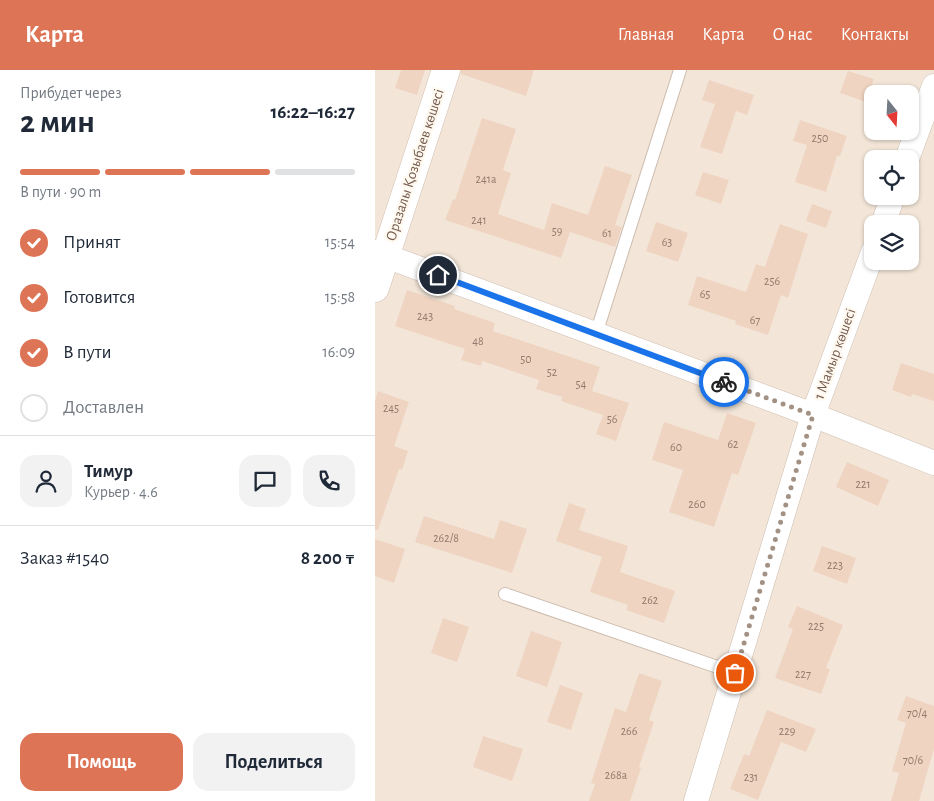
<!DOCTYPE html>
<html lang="ru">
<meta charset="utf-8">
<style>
:root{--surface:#fff;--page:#f2f2f3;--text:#1f2937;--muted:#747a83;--line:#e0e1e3;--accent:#dd7456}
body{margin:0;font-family:"Alegreya Sans",sans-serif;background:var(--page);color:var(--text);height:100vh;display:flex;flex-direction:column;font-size:19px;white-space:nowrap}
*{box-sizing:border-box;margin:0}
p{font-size:16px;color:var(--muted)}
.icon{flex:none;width:28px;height:28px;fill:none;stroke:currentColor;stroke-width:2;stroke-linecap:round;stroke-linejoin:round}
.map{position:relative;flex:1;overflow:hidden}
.side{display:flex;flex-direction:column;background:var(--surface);width:375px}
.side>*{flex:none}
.needle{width:32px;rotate:162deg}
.fabs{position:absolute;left:489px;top:15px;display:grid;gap:10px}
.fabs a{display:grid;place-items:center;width:55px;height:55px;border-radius:10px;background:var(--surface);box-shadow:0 1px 4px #0004;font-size:25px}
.pin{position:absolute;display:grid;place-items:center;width:42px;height:42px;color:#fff;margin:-21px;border:2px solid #fff;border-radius:50%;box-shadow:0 1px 5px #0007}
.courier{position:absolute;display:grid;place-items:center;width:50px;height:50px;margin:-25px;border:4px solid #1a73e8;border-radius:50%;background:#fff;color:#222;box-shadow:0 1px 6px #0007}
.summary em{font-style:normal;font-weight:700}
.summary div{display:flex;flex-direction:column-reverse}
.summary{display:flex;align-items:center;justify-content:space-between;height:85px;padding:0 20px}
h1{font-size:32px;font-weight:700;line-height:38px}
.bar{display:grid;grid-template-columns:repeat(4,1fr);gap:8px 5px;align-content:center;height:60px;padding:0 20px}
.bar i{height:6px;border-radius:4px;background:var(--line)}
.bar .active{background:var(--accent)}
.bar p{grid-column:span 4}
.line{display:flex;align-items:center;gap:12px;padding:0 20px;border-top:1px solid var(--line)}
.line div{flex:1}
.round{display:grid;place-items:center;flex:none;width:52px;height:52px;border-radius:15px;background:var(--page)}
ol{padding:0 20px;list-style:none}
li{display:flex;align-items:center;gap:15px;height:55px}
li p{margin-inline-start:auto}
li .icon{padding:5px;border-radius:50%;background:var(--accent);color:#fff;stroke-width:4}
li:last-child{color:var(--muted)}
li i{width:28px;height:28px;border:2px solid var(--line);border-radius:50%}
.primary-button{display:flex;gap:10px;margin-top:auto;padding:10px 20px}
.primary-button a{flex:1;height:58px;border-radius:15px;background:var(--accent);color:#fff;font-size:20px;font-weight:700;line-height:58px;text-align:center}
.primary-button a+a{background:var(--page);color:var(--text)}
header{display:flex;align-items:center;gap:30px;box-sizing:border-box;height:70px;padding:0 25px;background:var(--accent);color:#fff}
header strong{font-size:24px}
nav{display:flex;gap:28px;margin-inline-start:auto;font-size:18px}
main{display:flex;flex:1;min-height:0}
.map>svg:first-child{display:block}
.residential{fill:#f3e6d8;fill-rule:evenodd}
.building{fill:#efd4c2}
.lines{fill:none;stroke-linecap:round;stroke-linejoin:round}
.lane-casing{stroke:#cdbcaf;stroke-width:14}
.street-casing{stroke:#cdbcaf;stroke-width:25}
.secondary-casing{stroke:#d1beb0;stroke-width:29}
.lane{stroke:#fff;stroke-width:12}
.street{stroke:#fff;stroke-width:24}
.secondary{stroke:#fff;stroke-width:28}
.done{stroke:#a39184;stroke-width:5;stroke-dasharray:0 9}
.route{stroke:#1a73e8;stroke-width:6}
.labels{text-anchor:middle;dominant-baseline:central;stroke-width:4.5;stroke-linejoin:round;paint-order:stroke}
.number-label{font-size:12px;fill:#93796b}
.street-label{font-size:15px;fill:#745b4e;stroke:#fef8ef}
</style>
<header>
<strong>Карта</strong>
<nav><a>Главная</a><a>Карта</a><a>О нас</a><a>Контакты</a></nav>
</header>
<main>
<section class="side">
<div class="summary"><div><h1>2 мин</h1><p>Прибудет через</p></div><em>16:22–16:27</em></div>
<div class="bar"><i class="active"></i><i class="active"></i><i class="active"></i><i></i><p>В пути · 90 m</p></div>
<ol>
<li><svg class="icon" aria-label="check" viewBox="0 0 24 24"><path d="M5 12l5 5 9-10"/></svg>Принят<p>15:54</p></li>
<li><svg class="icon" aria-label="check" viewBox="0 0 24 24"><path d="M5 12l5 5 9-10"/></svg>Готовится<p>15:58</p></li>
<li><svg class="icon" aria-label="check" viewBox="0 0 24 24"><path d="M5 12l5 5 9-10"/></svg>В пути<p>16:09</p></li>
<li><i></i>Доставлен</li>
</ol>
<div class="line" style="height:90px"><a class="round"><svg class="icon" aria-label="person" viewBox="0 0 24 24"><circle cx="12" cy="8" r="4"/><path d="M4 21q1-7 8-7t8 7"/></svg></a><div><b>Тимур</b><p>Курьер · 4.6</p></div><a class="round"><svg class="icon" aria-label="chat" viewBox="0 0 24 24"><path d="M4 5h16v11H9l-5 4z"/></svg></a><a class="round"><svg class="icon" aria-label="phone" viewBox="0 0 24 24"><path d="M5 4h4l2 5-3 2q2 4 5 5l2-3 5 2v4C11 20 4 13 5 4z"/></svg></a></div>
<div class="line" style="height:65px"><div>Заказ #1540</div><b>8 200 ₸</b></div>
<div class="primary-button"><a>Помощь</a><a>Поделиться</a></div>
</section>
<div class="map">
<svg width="559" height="731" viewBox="0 0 559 731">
<rect width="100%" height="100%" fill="#fbf4e9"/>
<path class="residential" d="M0 0H559V731H0ZM498 24H535V61H498ZM498 89H535V126H498ZM498 154H535V191H498Z"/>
<g class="building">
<path d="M26 0H50L42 25 20 18Z"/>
<path d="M86 0H159L151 26 86 4Z"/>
<path d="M473 1 499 9 491 32 465 23Z"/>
<path d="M334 10 379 25 372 45 361 41 347 84 325 77 340 34 327 30Z"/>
<path d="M107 48 141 59 128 100 136 103 123 144 169 160 177 133 213 145 230 96 257 105 240 155 247 157 240 177 195 162 186 188 70 150 78 129 80 130Z"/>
<path d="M425 50 472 66 465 86H462L451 122 420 112 432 75 418 71Z"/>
<path d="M328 102 354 110 346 134 320 125Z"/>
<path d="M437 134 457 141 451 158 431 151Z"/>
<path d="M281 152 313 163 303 192 271 181Z"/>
<path d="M405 154 433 164 413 228 406 225 393 265 360 254 361 251 313 235 322 206 371 222 381 194 390 197Z"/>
<path d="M32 220 80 236 79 239 120 253 118 261 225 297 217 321 254 333 241 371 221 364 228 345 186 331 187 327 161 319 164 310 107 291 106 296 86 290 90 279 20 256Z"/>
<path d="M526 293 559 304V331L537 324 536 327 517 320Z"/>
<path d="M3 321 34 332 19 376 33 381 27 400 24 399 3 460H0V331Z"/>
<path d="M352 343 381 353 363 405 357 403 339 457 294 442 308 400 277 390 289 352 343 370Z"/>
<path d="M472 392 514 410 503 436 461 417Z"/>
<path d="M194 433 211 439 204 460 253 476 245 502 300 521 289 553 251 540 253 535 215 522 227 487 181 471Z"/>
<path d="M49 446 119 469 125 450 152 459 137 503 40 472Z"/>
<path d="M0 469 30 479 19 513 0 506Z"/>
<path d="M447 476 481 488 472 514 438 501Z"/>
<path d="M422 536 468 555 451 598 455 599 446 624 400 608 418 559 413 557Z"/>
<path d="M68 548 94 557 82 592 56 583Z"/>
<path d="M156 561 187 572 172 617 141 606Z"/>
<path d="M264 603 287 611 274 650 279 652 264 697 266 698 255 731H214L220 714 216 713 240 638 251 642Z"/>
<path d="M185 615 208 623 196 660 172 652Z"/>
<path d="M531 626 559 636V679L544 731H516L524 703 517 701 531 653 522 650Z"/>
<path d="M392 640 441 659 431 682 406 672 383 730 355 719 369 684 374 686Z"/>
<path d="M108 666 148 679 137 711 98 697Z"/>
</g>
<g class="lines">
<defs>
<g id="lane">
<path d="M221 264 305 0"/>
<path d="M130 524 360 603"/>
</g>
<g id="street">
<path d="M532 89 559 16"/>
<path d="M508 154 518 126"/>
<path d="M0 182 438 345 559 393"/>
<path d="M321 731 438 345 498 182"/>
</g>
<path id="secondary" d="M0 218 71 0"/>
</defs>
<use href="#lane" class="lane-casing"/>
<use href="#street" class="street-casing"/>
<use href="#secondary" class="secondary-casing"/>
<use href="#lane" class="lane"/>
<use href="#street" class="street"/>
<use href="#secondary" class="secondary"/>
</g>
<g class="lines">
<path class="done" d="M349 312 438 345 360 603"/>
<path class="route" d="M63 205 349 312"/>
</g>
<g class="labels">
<g class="number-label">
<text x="445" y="68">250</text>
<text x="111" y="109">241а</text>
<text x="104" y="150">241</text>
<text x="182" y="161">59</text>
<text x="232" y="163">61</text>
<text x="292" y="172">63</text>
<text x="397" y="211">256</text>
<text x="330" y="224">65</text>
<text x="50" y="246">243</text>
<text x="380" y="250">67</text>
<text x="103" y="271">48</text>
<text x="151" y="289">50</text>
<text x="177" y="302">52</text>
<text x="206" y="314">54</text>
<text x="16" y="338">245</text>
<text x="237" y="349">56</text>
<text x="358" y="374">62</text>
<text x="301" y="377">60</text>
<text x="488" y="414">221</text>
<text x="322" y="434">260</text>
<text x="71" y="468">262/8</text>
<text x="460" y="495">223</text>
<text x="275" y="530">262</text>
<text x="441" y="556">225</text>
<text x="428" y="604">227</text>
<text x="542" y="643">70/4</text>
<text x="254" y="661">266</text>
<text x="412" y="661">229</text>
<text x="538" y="690">70/6</text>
<text x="241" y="705">268а</text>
<text x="376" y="707">231</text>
</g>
<g class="street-label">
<text transform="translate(40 95) rotate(-72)">Оразалы Қозыбаев көшесі</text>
<text transform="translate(460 284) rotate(-70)">1 Мамыр көшесі</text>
</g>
</g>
</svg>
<div class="fabs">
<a><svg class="needle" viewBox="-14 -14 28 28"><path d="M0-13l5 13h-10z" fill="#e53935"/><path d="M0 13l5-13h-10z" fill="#747a83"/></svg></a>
<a><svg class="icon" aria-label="locate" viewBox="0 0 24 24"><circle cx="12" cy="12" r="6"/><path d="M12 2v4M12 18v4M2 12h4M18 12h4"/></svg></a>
<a><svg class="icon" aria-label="layers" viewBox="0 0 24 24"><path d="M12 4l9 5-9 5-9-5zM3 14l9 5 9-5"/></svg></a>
</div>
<div class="pin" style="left:360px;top:603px;background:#ea580c"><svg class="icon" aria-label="bag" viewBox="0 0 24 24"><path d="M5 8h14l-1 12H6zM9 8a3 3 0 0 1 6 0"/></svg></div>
<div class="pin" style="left:63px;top:205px;background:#1f2937"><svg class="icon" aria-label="home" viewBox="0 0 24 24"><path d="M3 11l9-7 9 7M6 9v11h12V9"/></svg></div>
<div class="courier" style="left:349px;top:312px"><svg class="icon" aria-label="bike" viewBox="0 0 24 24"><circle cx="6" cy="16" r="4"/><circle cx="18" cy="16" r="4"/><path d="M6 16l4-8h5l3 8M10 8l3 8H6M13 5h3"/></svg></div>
</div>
</main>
